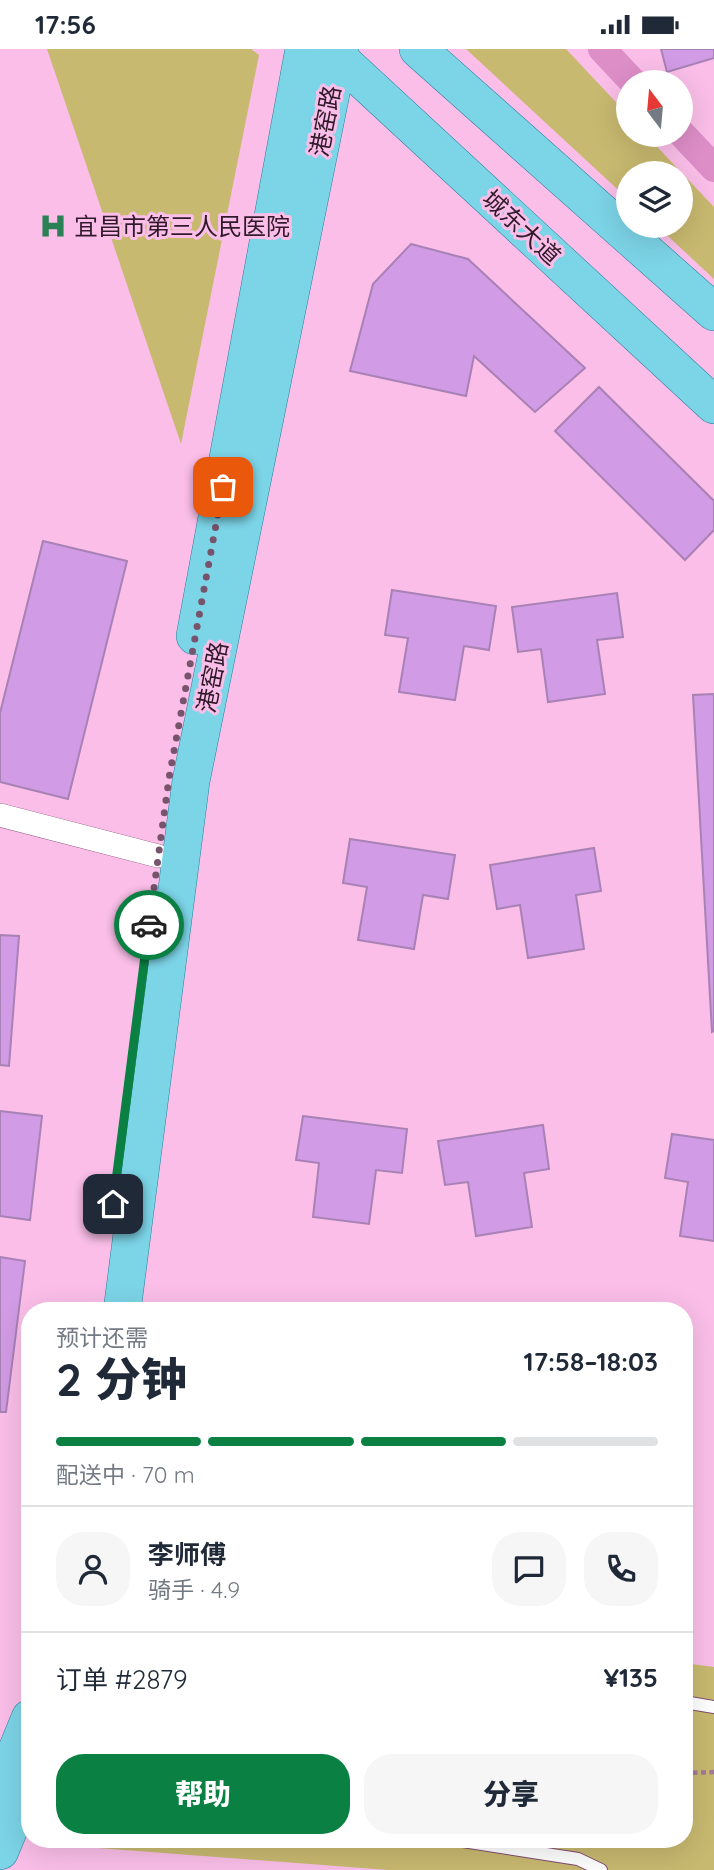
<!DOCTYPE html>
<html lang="zh">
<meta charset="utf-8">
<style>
:root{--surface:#fff;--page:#f6f6f7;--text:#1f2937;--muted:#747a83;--line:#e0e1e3;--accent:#0b8043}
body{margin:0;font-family:Quicksand,"Noto Sans SC",sans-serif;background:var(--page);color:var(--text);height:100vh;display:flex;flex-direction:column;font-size:26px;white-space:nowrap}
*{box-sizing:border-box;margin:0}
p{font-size:23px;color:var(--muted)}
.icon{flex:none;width:38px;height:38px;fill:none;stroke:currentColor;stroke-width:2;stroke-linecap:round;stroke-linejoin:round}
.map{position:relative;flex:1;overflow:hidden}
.panel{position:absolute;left:21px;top:1253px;width:672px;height:546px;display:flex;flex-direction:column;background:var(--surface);border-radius:28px;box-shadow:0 7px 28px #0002}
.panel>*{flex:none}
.needle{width:46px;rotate:344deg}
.controls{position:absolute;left:616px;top:21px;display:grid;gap:14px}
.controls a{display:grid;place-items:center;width:77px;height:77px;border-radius:50%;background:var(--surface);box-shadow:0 7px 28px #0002;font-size:35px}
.pin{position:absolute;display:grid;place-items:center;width:60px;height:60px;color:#fff;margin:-30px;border-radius:14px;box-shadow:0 4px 10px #0006}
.courier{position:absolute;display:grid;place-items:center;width:70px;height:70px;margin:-35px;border:5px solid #0b8043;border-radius:50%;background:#fff;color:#222;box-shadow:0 2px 9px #0007}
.headline em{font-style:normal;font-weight:800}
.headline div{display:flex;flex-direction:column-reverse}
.headline{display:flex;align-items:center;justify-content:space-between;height:119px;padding:0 35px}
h1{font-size:46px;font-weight:800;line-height:52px}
.bar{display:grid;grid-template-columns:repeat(4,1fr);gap:10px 7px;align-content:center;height:84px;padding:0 35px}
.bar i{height:9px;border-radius:5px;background:var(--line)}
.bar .current{background:var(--accent)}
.bar p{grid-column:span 4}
.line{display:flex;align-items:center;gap:18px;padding:0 35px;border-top:2px solid var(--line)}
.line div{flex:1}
.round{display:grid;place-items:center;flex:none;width:74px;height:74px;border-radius:28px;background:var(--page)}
.action{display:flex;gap:14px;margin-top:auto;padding:14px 35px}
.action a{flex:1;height:80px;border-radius:28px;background:var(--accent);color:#fff;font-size:28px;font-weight:800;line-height:80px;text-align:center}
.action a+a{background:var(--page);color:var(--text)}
.status{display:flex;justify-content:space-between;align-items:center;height:49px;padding:0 35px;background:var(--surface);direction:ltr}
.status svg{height:19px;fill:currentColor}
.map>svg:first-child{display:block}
.green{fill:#c8b970}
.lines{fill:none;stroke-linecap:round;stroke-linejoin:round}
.canal{stroke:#dd8ec7;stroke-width:28}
.building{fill:#d29be5;stroke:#a881b5;stroke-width:2}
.service-casing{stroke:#804c72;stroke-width:14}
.minor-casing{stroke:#804c72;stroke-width:24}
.primary-casing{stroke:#28809a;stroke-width:38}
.path{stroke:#a47897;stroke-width:4.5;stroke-dasharray:5 3.5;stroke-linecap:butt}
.service{stroke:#fff;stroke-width:12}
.minor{stroke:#fff;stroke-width:23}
.primary{stroke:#7cd4e7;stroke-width:37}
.done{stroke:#77536c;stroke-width:7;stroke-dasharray:0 12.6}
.route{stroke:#0b8043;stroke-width:9}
.labels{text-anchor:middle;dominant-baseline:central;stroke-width:6;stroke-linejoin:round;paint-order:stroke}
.street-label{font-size:24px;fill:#301a2a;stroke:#fabee8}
.poi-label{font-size:24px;fill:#301a2a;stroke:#fabee8;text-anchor:start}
</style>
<div class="status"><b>17:56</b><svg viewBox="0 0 49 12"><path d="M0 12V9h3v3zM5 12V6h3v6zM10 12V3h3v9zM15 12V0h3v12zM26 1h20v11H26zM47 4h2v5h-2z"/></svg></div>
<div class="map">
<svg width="714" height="1821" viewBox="0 0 714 1821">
<rect width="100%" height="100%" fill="#fabee8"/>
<g class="green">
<path d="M47 0H251L259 6 181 395Z"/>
<path d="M466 0H566L628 66V86H646L714 158V230L657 177H681V124H628V150Z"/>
<path d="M684 1614 714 1618V1821H388L45 1795 47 1790H684Z"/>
</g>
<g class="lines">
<g class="canal">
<path d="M602 0 633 33"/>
<path d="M681 84 714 119"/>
</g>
</g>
<g class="building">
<path d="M661 0H714V9L667 23Z"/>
<path d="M411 195 468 210 585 319 535 363 474 307 466 347 350 322 373 235Z"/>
<path d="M599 338 714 452V481L685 511 555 382Z"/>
<path d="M43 492 127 512 68 750 0 733V664Z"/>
<path d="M392 541 496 557 489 601 464 597 455 651 399 643 408 589 385 586Z"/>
<path d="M617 544 623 588 597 591 605 645 548 653 541 600 518 603 512 558Z"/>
<path d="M714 645V982L712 983 693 646Z"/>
<path d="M350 790 455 806 448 850 423 846 414 900 358 891 367 838 343 834Z"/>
<path d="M594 799 601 842 576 846 584 900 528 909 520 856 497 860 490 816Z"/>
<path d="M0 886 19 887 9 1017 0 1016Z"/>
<path d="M0 1062 42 1067 30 1171 0 1167Z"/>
<path d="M303 1067 407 1080 402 1124 376 1121 369 1175 313 1168 319 1114 296 1111Z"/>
<path d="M543 1076 549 1120 524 1124 532 1178 476 1187 468 1133 445 1136 438 1092Z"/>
<path d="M672 1085 714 1091V1192L680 1187 688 1133 665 1129Z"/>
<path d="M0 1208 25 1212 6 1363H0Z"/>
</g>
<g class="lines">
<defs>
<g id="service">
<path d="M684 1653 714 1658"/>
<path d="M450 1790 578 1810 601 1821"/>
</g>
<path id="minor" d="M0 766 158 807"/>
<g id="primary">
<path d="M329 0 714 356"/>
<path d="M418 0 714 263"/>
<path d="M195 587 304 0"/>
<path d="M122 1262 191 732 340 0"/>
<path d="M0 1742 30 1669"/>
<path d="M0 1802 30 1729"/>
</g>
</defs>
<use href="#service" class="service-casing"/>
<use href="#minor" class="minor-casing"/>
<use href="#primary" class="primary-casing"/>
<path class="path" d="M684 1724 714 1723"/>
<use href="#service" class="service"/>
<use href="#minor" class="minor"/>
<use href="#primary" class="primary"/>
</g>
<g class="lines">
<path class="done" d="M149 876 169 729 223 438"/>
<path class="route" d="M113 1155 149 876"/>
</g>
<defs>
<symbol id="hospital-bare" viewBox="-9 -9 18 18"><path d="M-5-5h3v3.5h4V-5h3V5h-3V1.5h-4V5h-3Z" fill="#298155" stroke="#fabee8" stroke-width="2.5" paint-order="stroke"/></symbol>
</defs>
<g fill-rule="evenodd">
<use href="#hospital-bare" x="34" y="158" width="38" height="38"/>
</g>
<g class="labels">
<g class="street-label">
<text transform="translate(325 72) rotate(-79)">港窑路</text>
<text transform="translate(522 178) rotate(43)">城东大道</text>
<text transform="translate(212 628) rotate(-79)">港窑路</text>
</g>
<g class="poi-label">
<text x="74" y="177">宜昌市第三人民医院</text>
</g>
</g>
</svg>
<div class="controls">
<a><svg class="needle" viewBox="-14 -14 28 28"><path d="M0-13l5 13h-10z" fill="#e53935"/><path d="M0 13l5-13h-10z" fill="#747a83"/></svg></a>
<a><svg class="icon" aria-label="layers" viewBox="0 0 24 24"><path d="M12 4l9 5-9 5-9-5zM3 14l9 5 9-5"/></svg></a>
</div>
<div class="pin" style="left:223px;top:438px;background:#ea580c"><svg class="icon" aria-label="bag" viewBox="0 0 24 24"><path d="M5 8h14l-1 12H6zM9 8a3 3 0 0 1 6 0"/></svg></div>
<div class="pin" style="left:113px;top:1155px;background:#1f2937"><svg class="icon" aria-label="home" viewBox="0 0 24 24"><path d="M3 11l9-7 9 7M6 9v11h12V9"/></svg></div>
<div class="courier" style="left:149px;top:876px"><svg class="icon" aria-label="car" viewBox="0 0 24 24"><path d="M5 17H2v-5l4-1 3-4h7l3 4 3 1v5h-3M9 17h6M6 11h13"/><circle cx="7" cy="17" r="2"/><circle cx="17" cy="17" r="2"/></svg></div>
<section class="panel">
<div class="headline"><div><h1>2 分钟</h1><p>预计还需</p></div><em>17:58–18:03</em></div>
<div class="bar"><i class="current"></i><i class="current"></i><i class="current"></i><i></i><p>配送中 · 70 m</p></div>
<div class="line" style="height:126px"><a class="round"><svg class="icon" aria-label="person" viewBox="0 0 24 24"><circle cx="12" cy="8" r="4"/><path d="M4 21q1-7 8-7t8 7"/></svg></a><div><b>李师傅</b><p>骑手 · 4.9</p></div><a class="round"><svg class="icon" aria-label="chat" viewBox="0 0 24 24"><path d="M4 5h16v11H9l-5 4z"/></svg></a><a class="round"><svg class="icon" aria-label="phone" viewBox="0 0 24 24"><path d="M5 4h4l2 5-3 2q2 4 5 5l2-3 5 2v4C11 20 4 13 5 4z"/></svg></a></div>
<div class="line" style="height:91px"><div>订单 #2879</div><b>¥135</b></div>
<div class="action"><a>帮助</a><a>分享</a></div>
</section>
</div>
